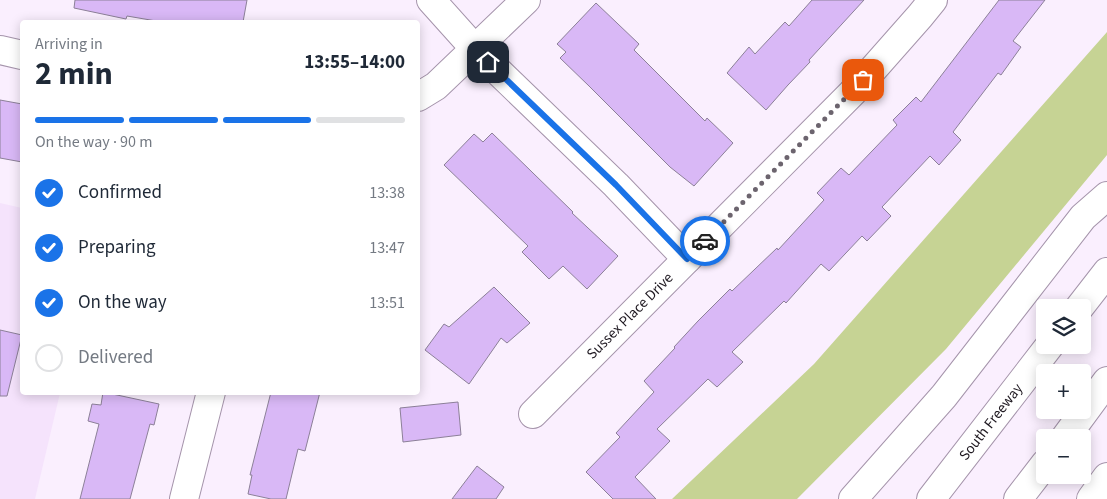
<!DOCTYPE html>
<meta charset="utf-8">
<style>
:root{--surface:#fff;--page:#f6f6f7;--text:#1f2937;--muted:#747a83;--line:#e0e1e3;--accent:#1a73e8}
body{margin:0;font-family:"Source Sans 3",sans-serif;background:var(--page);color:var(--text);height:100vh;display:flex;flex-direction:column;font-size:19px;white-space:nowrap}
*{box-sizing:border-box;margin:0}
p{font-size:16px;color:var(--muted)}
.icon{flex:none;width:28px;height:28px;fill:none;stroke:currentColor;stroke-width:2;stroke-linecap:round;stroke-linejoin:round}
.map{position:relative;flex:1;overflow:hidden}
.details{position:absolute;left:20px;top:20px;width:400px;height:375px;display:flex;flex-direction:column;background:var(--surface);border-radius:5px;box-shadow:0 2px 12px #0003}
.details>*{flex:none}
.tools{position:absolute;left:1036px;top:299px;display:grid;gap:10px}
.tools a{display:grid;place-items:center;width:55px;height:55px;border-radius:5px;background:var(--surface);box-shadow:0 2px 12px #0003;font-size:25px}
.pin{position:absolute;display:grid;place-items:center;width:42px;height:42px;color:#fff;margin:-21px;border-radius:10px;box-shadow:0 2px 8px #0006}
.courier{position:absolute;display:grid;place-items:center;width:50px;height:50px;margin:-25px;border:4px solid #1a73e8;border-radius:50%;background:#fff;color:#222;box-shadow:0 1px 6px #0007}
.overview em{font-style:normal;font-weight:700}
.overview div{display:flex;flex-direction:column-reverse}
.overview{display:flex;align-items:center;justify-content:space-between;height:85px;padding:0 15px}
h1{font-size:32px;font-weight:700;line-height:38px}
.bar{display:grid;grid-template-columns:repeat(4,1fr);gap:8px 5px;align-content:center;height:60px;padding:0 15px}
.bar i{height:6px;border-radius:4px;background:var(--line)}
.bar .active{background:var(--accent)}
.bar p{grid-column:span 4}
ol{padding:0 15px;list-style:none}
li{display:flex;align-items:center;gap:15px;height:55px}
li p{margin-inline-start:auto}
li .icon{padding:5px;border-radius:50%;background:var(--accent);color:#fff;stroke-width:4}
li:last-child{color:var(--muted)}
li i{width:28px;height:28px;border:2px solid var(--line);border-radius:50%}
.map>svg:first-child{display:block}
.built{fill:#f5e3fc}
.green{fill:#c6d394}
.building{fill:#d9b8f6;stroke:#8c8098}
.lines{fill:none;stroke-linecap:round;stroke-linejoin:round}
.minor-casing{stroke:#a594ab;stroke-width:30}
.highway-casing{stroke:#a594ab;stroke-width:30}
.minor{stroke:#fff;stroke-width:28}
.highway{stroke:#fff;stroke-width:28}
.done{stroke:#6c646e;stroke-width:5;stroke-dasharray:0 9}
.route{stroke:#1a73e8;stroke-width:6}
.labels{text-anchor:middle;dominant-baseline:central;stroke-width:4;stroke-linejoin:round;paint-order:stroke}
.street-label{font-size:15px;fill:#1f1921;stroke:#fff}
</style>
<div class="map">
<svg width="1107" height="499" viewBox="0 0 1107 499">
<rect width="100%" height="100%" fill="#faeffe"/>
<path class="built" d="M0 203 22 208V392L60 393 35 499H0Z"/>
<path class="green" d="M1107 32V155L946 349 797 499H672L814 364Z"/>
<g class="building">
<path d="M75 0H247L243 22H162L127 16 126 19 74 8Z"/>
<path d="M812 0H864L809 60 810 62 788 85 766 110 727 73 749 47 755 54 785 22 789 26Z"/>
<path d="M999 0H1045L1013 41 1021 47 1001 75 998 73 953 132 961 140 939 165 930 156 882 207 891 216 867 241 862 236 829 271 821 264 786 303 784 301 732 352 743 362 717 387 708 379 657 429 670 441 635 477 656 499H613L586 472 620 437 616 433 654 392 644 381 675 348 674 347 698 321 730 289 732 291 777 248 778 250 824 200 817 193 841 168 849 175 897 125 893 120 916 97 921 102Z"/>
<path d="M596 3 639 44 634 50 705 121 707 118 733 143 694 186 670 167 589 86 560 58 566 52 557 44Z"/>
<path d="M0 100 22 104V162L0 158Z"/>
<path d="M492 133 573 212 572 213 618 256 587 289 563 266 549 279 522 252 528 246 444 165 474 134 483 142Z"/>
<path d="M494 287 530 323 507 343 501 338 469 384 425 350 444 324 449 327Z"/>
<path d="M0 330 22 335 7 396H0Z"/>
<path d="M103 392 159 404 154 425 150 424 130 499H80L99 424 88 421 92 404 101 405Z"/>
<path d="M271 392H320L305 451 298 449 286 499H271L248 494 252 475H250Z"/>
<path d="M458 402 461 435 403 442 400 408Z"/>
<path d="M477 466 504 487 496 499H452Z"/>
</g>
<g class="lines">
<defs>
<g id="minor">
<path d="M431 0 475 49 616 185 687 259"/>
<path d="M0 50 22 55"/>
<path d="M418 97 436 86 526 0"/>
<path d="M533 414 852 93 920 16 933 0"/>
<path d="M184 499 211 392"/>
</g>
<g id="highway">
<path d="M1079 308 1107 272"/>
<path d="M1065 438 1107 381"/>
<path d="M853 499 944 396 1083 217 1107 196"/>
<path d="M931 499 1050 345"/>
<path d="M1018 499 1045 464"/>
<path d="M1091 499 1107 477"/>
</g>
</defs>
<use href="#minor" class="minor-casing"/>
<use href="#highway" class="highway-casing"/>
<use href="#minor" class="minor"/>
<use href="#highway" class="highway"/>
</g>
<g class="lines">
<path class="done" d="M705 241 863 80"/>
<path class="route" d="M488 62 616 185 687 259 705 241"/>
</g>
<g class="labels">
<g class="street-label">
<text transform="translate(630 316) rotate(-45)">Sussex Place Drive</text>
<text transform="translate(991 422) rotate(-52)">South Freeway</text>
</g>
</g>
</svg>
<div class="tools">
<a><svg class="icon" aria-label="layers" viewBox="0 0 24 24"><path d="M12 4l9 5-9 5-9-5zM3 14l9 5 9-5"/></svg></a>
<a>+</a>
<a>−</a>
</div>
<div class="pin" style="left:863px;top:80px;background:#ea580c"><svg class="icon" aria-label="bag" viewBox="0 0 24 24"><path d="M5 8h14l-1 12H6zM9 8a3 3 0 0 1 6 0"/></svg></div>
<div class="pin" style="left:488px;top:62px;background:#1f2937"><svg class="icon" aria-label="home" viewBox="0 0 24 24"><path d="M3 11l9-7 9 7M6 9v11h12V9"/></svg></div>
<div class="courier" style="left:705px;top:241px"><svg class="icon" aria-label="car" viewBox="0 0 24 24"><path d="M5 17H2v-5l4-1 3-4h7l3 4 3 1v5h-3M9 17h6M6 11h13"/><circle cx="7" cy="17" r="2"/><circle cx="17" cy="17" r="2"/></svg></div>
<section class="details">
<div class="overview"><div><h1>2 min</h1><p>Arriving in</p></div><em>13:55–14:00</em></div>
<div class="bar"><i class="active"></i><i class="active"></i><i class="active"></i><i></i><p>On the way · 90 m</p></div>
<ol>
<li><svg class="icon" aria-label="check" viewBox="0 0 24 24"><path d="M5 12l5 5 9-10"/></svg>Confirmed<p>13:38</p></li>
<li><svg class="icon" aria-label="check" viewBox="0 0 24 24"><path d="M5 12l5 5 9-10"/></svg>Preparing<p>13:47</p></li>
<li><svg class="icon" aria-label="check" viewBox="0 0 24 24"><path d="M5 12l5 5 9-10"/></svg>On the way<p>13:51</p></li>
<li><i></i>Delivered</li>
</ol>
</section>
</div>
